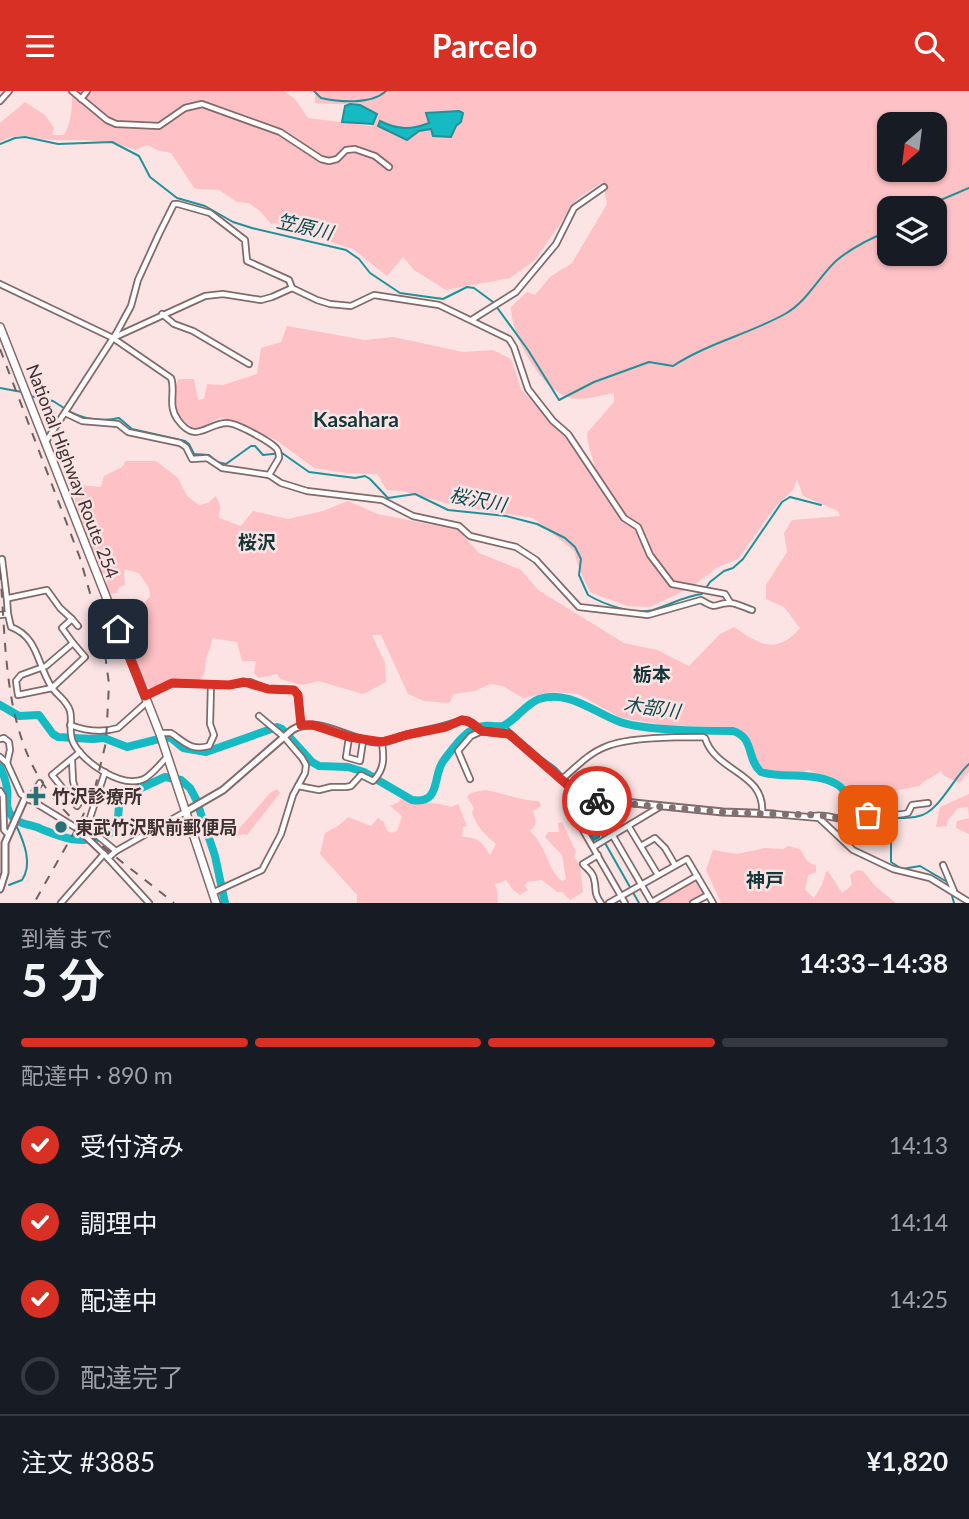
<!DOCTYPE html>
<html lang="ja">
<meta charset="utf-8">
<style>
:root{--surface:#171b24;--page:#242831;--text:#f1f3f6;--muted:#9ea1a6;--line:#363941;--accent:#d93025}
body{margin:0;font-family:Lato,"Noto Sans JP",sans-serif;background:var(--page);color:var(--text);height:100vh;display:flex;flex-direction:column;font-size:26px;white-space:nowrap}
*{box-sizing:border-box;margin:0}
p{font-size:23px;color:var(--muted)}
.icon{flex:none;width:38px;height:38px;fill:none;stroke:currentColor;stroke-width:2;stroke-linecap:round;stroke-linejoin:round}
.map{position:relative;height:812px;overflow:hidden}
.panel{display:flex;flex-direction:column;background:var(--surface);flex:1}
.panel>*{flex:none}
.needle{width:46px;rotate:208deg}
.tools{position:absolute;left:877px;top:21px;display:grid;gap:14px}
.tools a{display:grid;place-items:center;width:70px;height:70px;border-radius:14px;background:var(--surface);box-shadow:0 2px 5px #0004;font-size:35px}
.pin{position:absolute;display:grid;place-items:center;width:60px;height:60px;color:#fff;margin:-30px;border-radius:14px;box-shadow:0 4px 10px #0006}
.courier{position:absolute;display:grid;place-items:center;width:70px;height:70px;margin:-35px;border:5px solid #d93025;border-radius:50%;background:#fff;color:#222;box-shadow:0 2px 9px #0007}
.headline em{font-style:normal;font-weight:700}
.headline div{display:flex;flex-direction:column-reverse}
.headline{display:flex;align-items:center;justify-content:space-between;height:119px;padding:0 21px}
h1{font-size:46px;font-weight:700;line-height:52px}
.bar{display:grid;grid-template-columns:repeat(4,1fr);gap:10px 7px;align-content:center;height:84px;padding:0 21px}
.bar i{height:9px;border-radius:5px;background:var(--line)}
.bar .current{background:var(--accent)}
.bar p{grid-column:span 4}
.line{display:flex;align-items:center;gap:18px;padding:0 21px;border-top:2px solid var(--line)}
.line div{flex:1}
ol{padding:0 21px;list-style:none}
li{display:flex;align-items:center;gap:21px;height:77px}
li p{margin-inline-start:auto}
li .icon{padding:7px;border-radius:50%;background:var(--accent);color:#fff;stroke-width:4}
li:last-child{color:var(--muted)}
li i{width:38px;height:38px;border:4px solid var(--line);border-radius:50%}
header{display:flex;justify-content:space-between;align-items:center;height:91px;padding:0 21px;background:var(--accent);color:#fff;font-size:32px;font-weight:700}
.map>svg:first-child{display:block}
.green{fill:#fec1c5;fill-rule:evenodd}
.water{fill:#15bac2;stroke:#219197;stroke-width:2}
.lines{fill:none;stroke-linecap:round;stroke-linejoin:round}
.stream{stroke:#219197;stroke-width:2}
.river{stroke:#15bac2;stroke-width:8}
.minor-casing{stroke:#82696a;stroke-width:8}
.tertiary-casing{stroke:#82696a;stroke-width:9}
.trunk-casing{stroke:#82696a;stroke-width:10}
.minor{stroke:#fff;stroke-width:4.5}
.tertiary{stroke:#fff;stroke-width:5}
.trunk{stroke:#fff;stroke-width:7}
.rail{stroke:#6f6061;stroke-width:2;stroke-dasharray:9 9;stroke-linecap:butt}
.done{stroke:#807071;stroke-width:7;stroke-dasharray:0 12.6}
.route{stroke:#d93025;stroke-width:9}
.poi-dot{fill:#287276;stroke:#fce4e5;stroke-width:2.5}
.labels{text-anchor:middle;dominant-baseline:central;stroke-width:5;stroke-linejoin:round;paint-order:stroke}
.street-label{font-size:18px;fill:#3d3132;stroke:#fce4e5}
.poi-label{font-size:18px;font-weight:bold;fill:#3d3132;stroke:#fce4e5;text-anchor:start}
.water-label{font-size:19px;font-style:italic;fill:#0b4b4e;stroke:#fce4e5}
.neighbourhood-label{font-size:19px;font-weight:bold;fill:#143739;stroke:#fce4e5}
.quarter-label{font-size:21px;font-weight:bold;fill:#143739;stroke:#fce4e5}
</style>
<header><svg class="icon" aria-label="menu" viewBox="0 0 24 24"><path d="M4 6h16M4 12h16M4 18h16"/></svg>Parcelo<svg class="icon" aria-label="search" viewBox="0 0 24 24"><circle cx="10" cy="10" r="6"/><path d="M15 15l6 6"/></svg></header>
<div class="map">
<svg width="969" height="812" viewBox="0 0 969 812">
<rect width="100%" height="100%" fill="#fce4e5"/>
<g class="green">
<path d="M72 0H284L295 8 308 27 371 35 378 24C360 8 337 15 315 12V0H969V681L959 692 943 684 941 680C934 686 925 688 919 695L889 701 860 715 832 690 809 679C790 687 765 685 752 667 748 662 748 652 746 645L735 637 663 634 621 627 578 603 553 601 523 607 503 595 490 593 475 600 454 603 449 612 424 610 408 603 381 544H372L385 572 386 591 363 603 319 590 302 594 280 588 277 583 259 587 254 582 256 570H242L237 551 212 547C212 555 209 558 207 565 204 575 208 580 200 589L171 588 150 598 144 589 122 540 150 505 149 497 139 482 124 478 125 494 119 496 117 502 111 503 106 498 107 486 98 478 90 451 76 419 74 398 79 394 101 396 104 385 122 376 126 370H156L178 387 187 405 199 414 208 412 216 405 220 415 219 427 241 435 253 420 288 428 323 420 348 410 378 423 458 439 479 462 521 479 538 499 624 552 657 559 689 575 720 543 734 536C759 553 776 565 800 537L784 516 766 508V494L787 461 784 442 792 429 840 425 838 420 803 405 797 388 793 399 775 416 738 468 718 476 690 497 650 516 627 515 590 501 579 478 574 460 533 427 457 415 402 400 387 399 377 383 346 382 314 377 276 349 221 326 198 338C177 332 167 306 179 288H194L198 309 204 308 207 293 223 294 257 283 261 257 281 251 287 235 365 249 393 246 463 261 493 259 511 268 521 298 595 378C593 364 587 355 587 342L614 311V302C601 304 584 310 571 307 541 300 511 244 511 216L527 201 535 204 550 186 572 172 607 113 603 91 578 107 535 169 510 187 446 199 414 179 403 166 387 185 353 158 281 135 277 132 271 133 261 121 249 112 237 111 219 99 195 98 171 62 157 59 148 54 135 59C108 47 82 50 54 49 34 49 19 39 0 51V32L25 11 45 24 54 37 52 44H64C72 30 72 16 72 0ZM889 33H934V79H889ZM889 117H934V163H889Z"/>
<path d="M277 698 280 702 247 744 243 743 234 746 226 736 229 732 238 739 270 702Z"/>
<path d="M485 699C504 702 520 710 539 710L541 715 533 720C536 729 538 733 530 740 547 756 547 778 562 790L566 788 562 764 545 746 548 741H559L558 732 562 731 576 761 574 766 580 774 583 801 570 809 562 801H557L542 789 527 791 525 795 528 799 520 804 513 799 506 789 494 794 497 798 498 812H357V804L320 763 325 742 338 735 348 726 371 735 378 727 384 731 387 740 392 742 397 740 402 725 390 715 399 711 401 708C417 713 435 710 451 716L458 713 467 735 463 736 462 746C478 746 482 751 490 764L496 753C485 744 476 735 472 721L474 717 467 706 471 702Z"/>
<path d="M969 703V743L956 737 957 730 969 727 968 716 958 717 948 729 947 735 936 736 940 716Z"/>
<path d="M788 755 800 758 807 770 816 775V781L808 784 805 799 814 807 822 794 826 781 828 780 842 802 852 794 850 784 857 779 863 780 875 795 896 812H721L706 779 713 759 737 763 765 757 783 758Z"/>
<path d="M695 788 704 804 690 812H655Z"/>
</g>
<g class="water">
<path d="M350 13 360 14 377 23 373 33 342 31 345 15Z"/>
<path d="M459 20 463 22 461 31 456 35 451 46 433 45 431 38 419 40 407 49 378 35 380 30C398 39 411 39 429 32L426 22Z"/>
<path d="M592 717C600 725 603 734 599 746L594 749 578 725Z"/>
</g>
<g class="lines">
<g class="stream">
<path d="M314 0 321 7C339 11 371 14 386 0"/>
<path d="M0 53 15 47 25 46 58 53 112 51 139 65 150 86 177 107 205 115 233 131 252 137 346 159 359 168 370 182 400 202 443 208 467 196 474 197 493 211 528 259 559 309 594 291 649 271 673 275C708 252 749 243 785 223 808 210 819 185 837 169 853 156 871 147 889 140"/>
<path d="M922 117 969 97"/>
<path d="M0 297 22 301"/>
<path d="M30 305 53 310 64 317"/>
<path d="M69 320C83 328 103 331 119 327L132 338 185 350 189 353 194 363 209 364 217 371 226 373 251 355H255L263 364 282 362 309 381 355 387 365 385 370 388 388 407 415 403 448 419 506 425 537 433 565 447 575 456 581 468 579 484 588 504C605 514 634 524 653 519 670 514 684 505 702 503L710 491 724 480 733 477 743 468 782 411 790 406 821 414"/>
<path d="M505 634 536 663"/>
<path d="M541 666 555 676 573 695"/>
<path d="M586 709 600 724 603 747"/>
<path d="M605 752 639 812"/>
<path d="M949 792 920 775 902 778 891 771V739L885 727C896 727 909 728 919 725 939 721 953 687 969 673"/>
<path d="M9 794 22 789C33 773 24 751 16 734"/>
<path d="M951 801 954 812"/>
</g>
<g class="river">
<path d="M0 614 19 625 39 624 53 643 58 646 92 648 104 647 127 656 159 648"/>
<path d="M166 646 171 647 183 657 206 661 277 636 282 638 312 671 319 675 348 676 364 681 412 709C442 714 432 683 444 669 454 656 467 636 484 635 490 634 499 637 505 634 517 627 526 613 539 608 568 598 595 622 620 631 646 640 704 640 733 640 755 647 746 668 761 681 785 688 816 680 838 694 847 700 850 713 860 719 869 724 877 718 885 727"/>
<path d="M0 676C3 682 6 691 7 697 9 706 4 715 11 724 18 734 31 733 41 738 66 748 84 755 111 742L118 728 119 714 128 703 165 686 181 689 190 697 196 708 215 765 225 812"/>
</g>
<defs>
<g id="minor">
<path d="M72 0 107 29 116 33 159 35 185 17 202 13 280 41 321 68 329 70 337 68 346 59 355 58 375 65 389 76"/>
<path d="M81 8 87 0"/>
<path d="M0 10 9 0"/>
<path d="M0 193 113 247 171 287C176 300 167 315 178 329 196 354 207 332 227 332 237 332 269 350 276 357 279 360 279 363 279 367L269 384"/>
<path d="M162 223 174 233 193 240 249 273"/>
<path d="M473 228 516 201 556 153 574 117 604 96"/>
<path d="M113 247 205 205 223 203 261 209 272 206 292 197"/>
<path d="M65 322 82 330 118 333 128 341 180 352 186 356 192 368 207 367 222 377 269 384 281 392 307 400 382 409 413 425 459 435 470 445 516 456 536 469 579 516 648 524 701 509C719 520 713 512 729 512 735 511 745 517 752 519"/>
<path d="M45 352 117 241 131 215 138 189 159 143 174 113H178L210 122 245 149 247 170 289 189 292 197 317 209 330 213 351 215 374 204 439 214 509 248 514 256 528 298 553 330 568 343 624 427 638 436 650 464 672 493 725 503 730 511"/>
<path d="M2 468 7 509"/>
<path d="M8 523 7 509 9 507 47 499 60 517 72 528"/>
<path d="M0 524 8 523 11 536C38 546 37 573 51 595 56 604 67 609 70 620 73 630 68 641 73 651 82 671 122 698 144 688 153 683 160 673 167 666"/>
<path d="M73 552 85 566 52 597 18 604 16 590 21 584 46 575Z"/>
<path d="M73 552 62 537 72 528 78 535"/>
<path d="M145 605 172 592 229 594 250 591 268 598 294 599 298 604 301 634"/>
<path d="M70 634C86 640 102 642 118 637L147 611"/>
<path d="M161 642H171C185 651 190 660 209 655L214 644 210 633 211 594"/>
<path d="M349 646 346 666 360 670 363 650"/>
<path d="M0 648 4 647 9 651 10 659 7 672"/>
<path d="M0 666 7 672 21 703 78 738 104 763 149 812"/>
<path d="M72 669 73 690 79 712 77 715 52 684 80 661"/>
<path d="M105 681 87 736 116 760"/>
<path d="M470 688 458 660 471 645 482 640"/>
<path d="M561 689C574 678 589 662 605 656 628 646 677 646 703 646L705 647C716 682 766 681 762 723"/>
<path d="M298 695 319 699 331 696H346L351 695 361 684 373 690C385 678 384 667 382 651"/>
<path d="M0 700 3 705 4 739 8 743"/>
<path d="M579 704 569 713V715L625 812"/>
<path d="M29 709 40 692"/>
<path d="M774 723 819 727 853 759 893 778 930 787 969 811"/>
<path d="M814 725C823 723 833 727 842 728 850 728 856 726 864 725 879 723 893 726 908 722L912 714 928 712"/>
<path d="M629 736 658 784"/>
<path d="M613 745 652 812"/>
<path d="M641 755 655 747 665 757 675 774"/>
<path d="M593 756 661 715"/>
<path d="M598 764 583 773C587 778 593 781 594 788 597 799 593 801 601 812"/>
<path d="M108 767 116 760 185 721"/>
<path d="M943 774 954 800"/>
<path d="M212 802 262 779 281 743 293 704 305 682 306 674 302 667 284 646 259 625"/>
<path d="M652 811 697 785"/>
<path d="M61 812 104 763"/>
<path d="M609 812 687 768 713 812"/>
<path d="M693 812 708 804"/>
</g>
<g id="tertiary">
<path d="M185 721 223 699 292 639C317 623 349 650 376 651 386 652 394 648 403 645 423 639 442 638 462 629L472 632 482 640 509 643 584 707 723 721 774 723"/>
<path d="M0 798 5 782V752L25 707"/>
</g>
<path id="trunk" d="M0 236 160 643 216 812"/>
</defs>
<use href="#minor" class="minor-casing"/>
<use href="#tertiary" class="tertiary-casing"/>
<use href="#trunk" class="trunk-casing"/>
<use href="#minor" class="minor"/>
<use href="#tertiary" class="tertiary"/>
<use href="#trunk" class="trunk"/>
<g class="rail">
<path d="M0 258 80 467 103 548 109 593 106 651 95 697 81 729 34 812"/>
<path d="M0 480C7 558 2 647 56 710 89 749 135 780 174 812"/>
</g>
</g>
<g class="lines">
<path class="done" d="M597 710 733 722 819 724 839 727 868 724"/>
<path class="route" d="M118 538 145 605 172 592 229 594 244 591 268 598 294 599 298 604 301 634H313L349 646 382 651 406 644 446 636 462 629 468 630 482 640 509 643 579 704 597 710"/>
</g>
<g class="poi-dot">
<path d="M32.5 694.5h7v7h7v7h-7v7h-7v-7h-7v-7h7z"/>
<circle cx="61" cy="736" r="7"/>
</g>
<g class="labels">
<g class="street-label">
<text transform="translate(73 380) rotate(69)">National Highway Route 254</text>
</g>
<g class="poi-label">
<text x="52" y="705">竹沢診療所</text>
<text x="75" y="736">東武竹沢駅前郵便局</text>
</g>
<g class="water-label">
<text transform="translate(305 135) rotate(13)">笠原川</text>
<text transform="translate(478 408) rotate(11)">桜沢川</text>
<text transform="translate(652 616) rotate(8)">木部川</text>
</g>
<g class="neighbourhood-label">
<text x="257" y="450">桜沢</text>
<text x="652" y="582">栃本</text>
<text x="765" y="788">神戸</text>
</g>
<g class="quarter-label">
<text x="356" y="327">Kasahara</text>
</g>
</g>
</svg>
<div class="tools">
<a><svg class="needle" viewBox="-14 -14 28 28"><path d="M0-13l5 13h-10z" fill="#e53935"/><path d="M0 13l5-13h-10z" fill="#9ea1a6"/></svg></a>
<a><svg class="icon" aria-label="layers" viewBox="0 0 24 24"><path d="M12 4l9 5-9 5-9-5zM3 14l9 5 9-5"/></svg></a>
</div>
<div class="pin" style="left:868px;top:724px;background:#ea580c"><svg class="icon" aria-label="bag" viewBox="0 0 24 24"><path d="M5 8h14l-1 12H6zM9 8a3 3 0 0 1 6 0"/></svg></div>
<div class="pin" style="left:118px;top:538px;background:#1f2937"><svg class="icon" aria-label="home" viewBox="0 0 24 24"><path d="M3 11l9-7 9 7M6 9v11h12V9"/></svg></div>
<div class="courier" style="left:597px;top:710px"><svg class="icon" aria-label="bike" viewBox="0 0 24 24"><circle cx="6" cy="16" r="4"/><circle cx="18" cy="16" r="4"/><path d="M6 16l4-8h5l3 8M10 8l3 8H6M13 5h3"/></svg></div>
</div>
<section class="panel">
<div class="headline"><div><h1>5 分</h1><p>到着まで</p></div><em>14:33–14:38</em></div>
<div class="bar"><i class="current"></i><i class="current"></i><i class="current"></i><i></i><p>配達中 · 890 m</p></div>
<ol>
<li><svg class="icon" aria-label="check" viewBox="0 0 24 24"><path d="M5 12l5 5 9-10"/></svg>受付済み<p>14:13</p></li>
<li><svg class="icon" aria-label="check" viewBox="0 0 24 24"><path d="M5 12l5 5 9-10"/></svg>調理中<p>14:14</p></li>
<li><svg class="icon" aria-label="check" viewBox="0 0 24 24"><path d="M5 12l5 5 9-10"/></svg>配達中<p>14:25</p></li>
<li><i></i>配達完了</li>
</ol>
<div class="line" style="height:91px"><div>注文 #3885</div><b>¥1,820</b></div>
</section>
